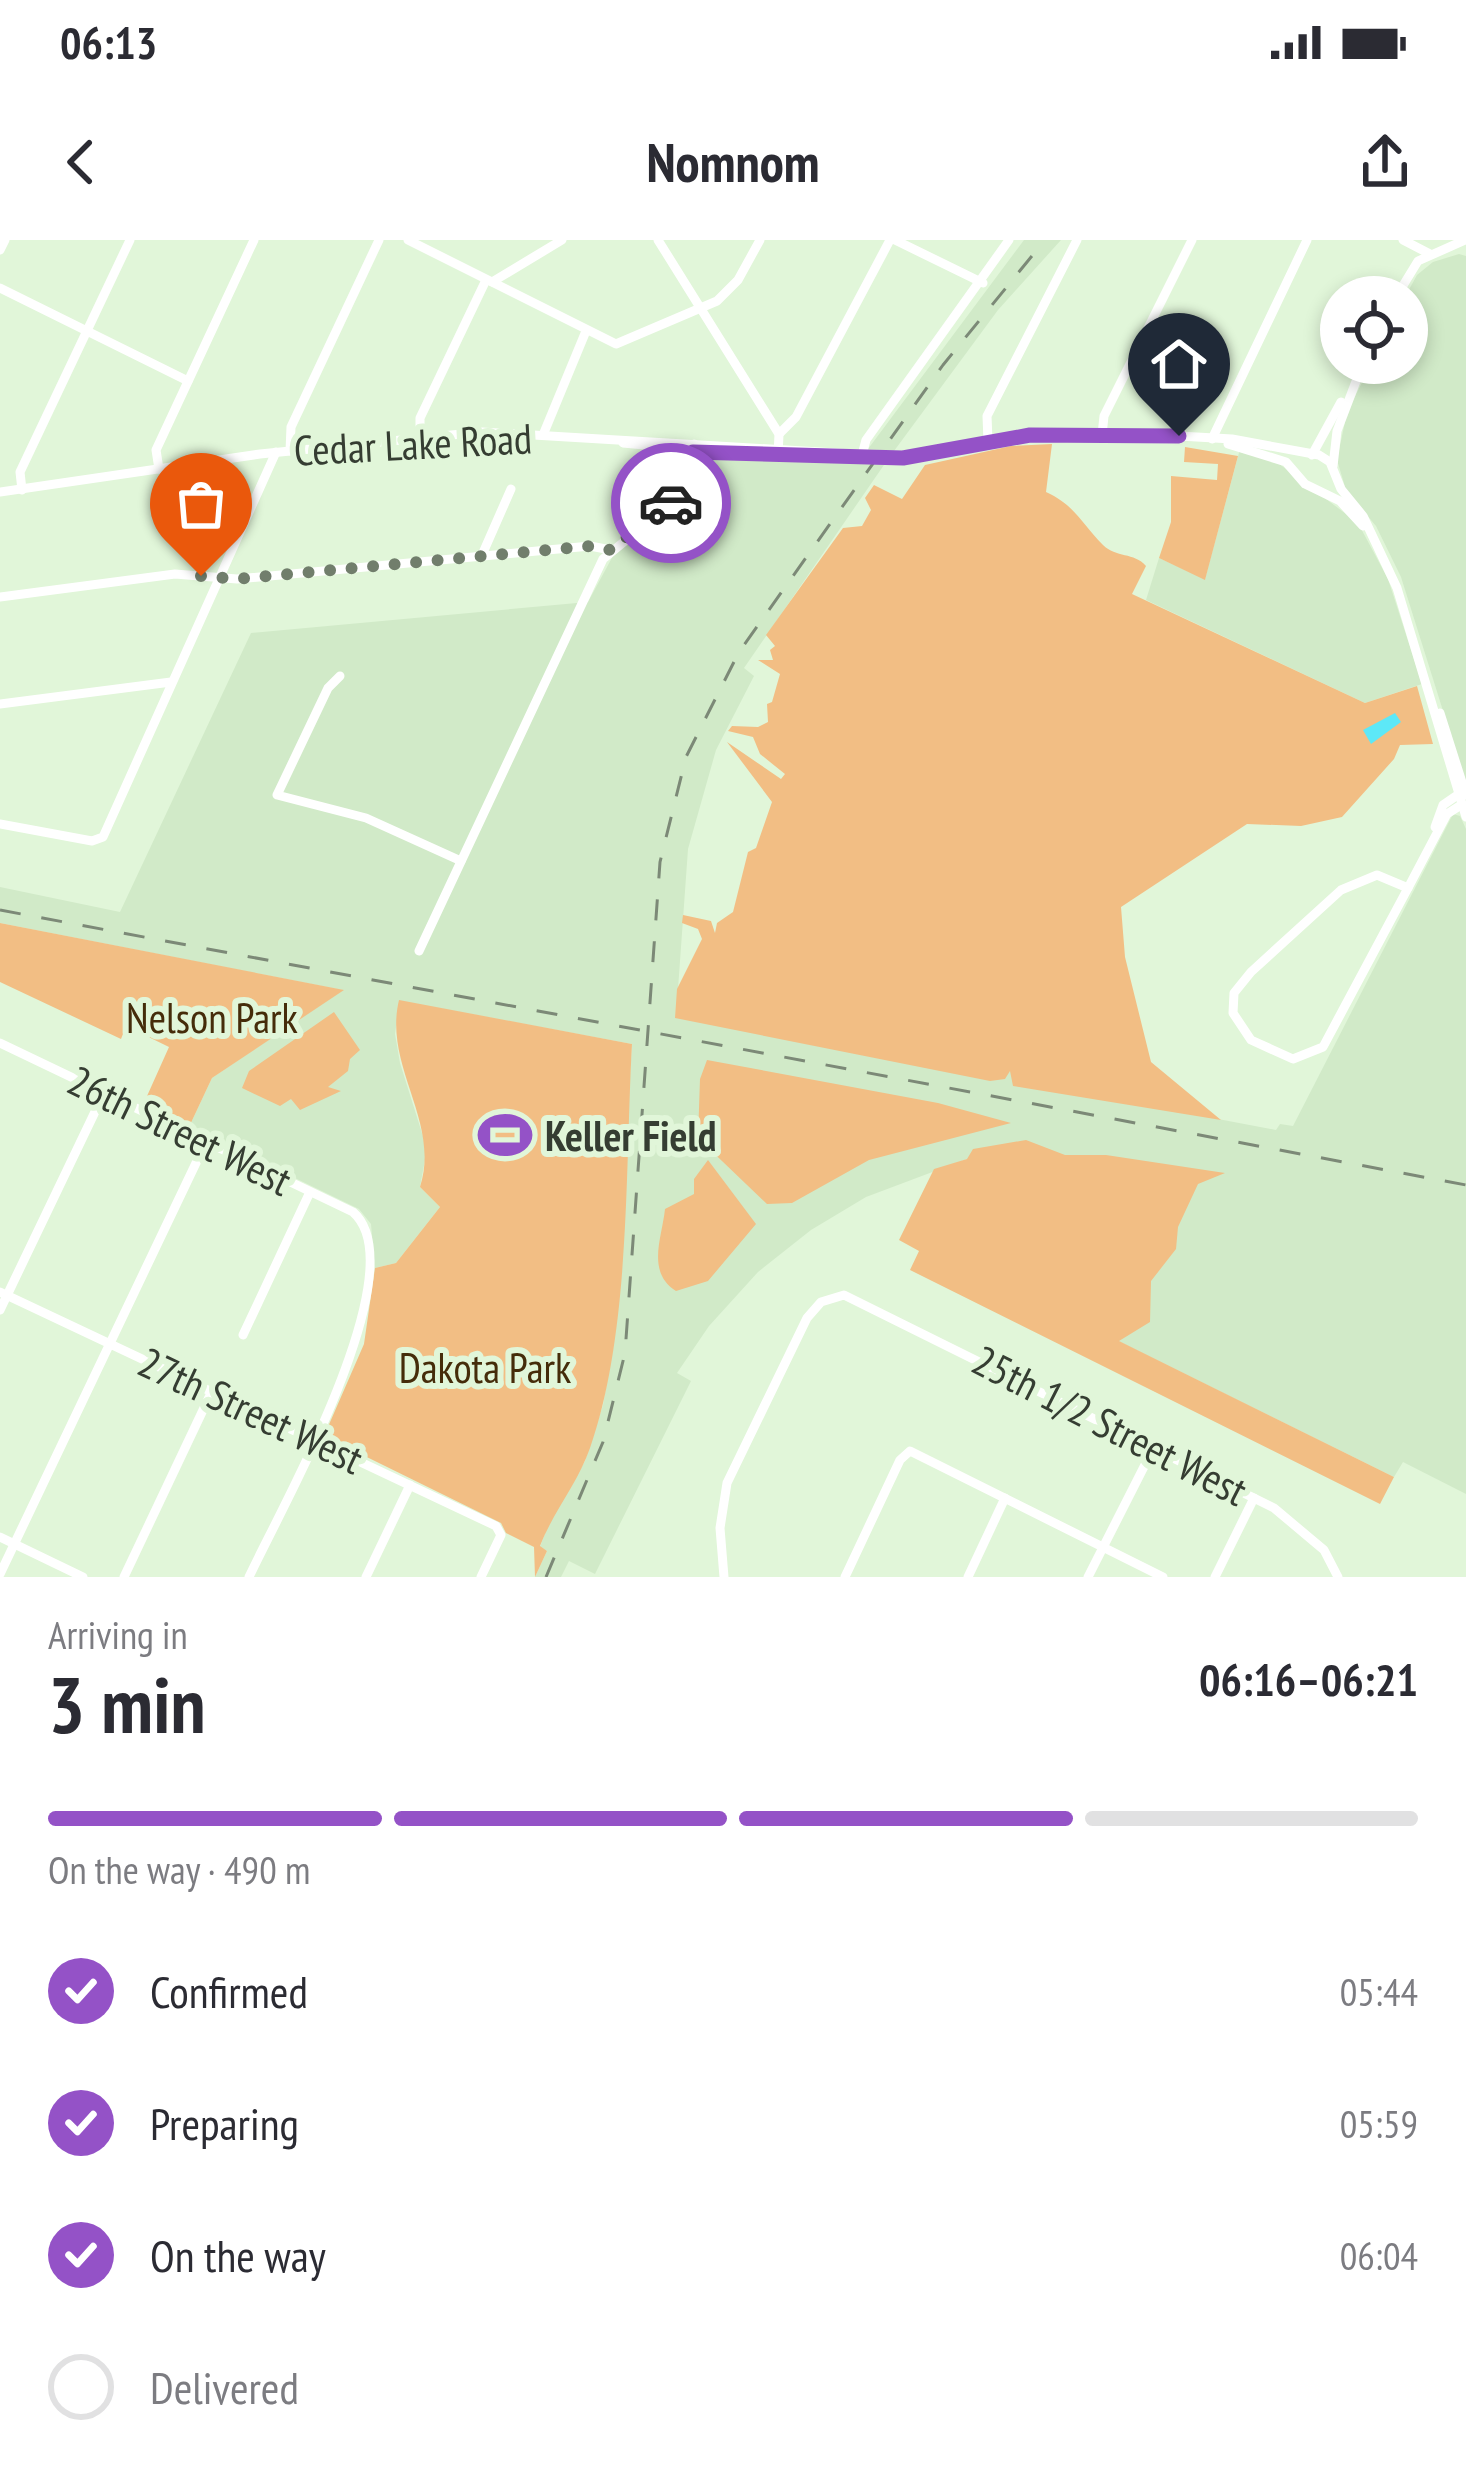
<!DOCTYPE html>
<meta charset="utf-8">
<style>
:root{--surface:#fff;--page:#f2f2f3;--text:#2b2b33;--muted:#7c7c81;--line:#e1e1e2;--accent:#9452c7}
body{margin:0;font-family:"PT Sans Narrow",sans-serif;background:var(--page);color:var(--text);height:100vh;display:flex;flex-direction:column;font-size:45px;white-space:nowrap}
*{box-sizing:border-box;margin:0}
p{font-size:39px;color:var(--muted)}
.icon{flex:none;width:66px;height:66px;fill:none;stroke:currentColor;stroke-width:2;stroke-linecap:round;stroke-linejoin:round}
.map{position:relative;height:1337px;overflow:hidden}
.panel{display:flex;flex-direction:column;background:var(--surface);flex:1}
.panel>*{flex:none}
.fabs{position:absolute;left:1320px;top:36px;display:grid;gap:24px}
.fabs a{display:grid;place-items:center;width:108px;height:108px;border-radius:50%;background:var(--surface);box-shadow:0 6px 18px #0003;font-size:60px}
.pin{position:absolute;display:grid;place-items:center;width:102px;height:102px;color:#fff;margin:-123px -51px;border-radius:50% 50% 50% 0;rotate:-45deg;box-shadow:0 0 12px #0007}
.pin .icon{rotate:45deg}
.courier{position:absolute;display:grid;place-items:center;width:120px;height:120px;margin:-60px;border:9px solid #9452c7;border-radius:50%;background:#fff;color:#222;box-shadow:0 3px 15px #0007}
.summary em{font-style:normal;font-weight:600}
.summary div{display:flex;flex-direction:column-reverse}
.summary{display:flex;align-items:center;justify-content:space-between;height:204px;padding:0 48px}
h1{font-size:78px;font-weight:600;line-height:90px}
.bar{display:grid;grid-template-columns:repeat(4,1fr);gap:18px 12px;align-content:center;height:144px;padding:0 48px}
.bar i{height:15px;border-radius:9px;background:var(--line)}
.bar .selected{background:var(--accent)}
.bar p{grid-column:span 4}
ol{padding:0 48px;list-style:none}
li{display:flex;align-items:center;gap:36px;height:132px}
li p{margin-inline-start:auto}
li .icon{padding:12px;border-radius:50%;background:var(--accent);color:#fff;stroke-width:4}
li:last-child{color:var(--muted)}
li i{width:66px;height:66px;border:6px solid var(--line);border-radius:50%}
.status{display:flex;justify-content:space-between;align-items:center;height:84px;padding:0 60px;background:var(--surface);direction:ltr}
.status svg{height:33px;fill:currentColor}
header{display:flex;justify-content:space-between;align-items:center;height:156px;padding:0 48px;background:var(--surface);font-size:54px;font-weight:600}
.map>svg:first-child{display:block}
.built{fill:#d1eac8}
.green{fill:#f2be84}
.water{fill:#5de8f7}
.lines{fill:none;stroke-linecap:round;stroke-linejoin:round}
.minor{stroke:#fff;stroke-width:9}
.rail{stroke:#7c8977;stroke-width:3;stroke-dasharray:21 21;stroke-linecap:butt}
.done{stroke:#717e6c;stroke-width:12;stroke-dasharray:0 21.6}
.route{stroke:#9452c7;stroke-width:15}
.labels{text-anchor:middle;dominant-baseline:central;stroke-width:12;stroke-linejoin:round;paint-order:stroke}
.street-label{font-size:42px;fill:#353d32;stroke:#e1f6d9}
.park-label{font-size:42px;fill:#452c0a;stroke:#e1f6d9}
.poi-label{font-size:42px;font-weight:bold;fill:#353d32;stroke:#e1f6d9;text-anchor:start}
</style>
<div class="status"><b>06:13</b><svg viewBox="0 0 49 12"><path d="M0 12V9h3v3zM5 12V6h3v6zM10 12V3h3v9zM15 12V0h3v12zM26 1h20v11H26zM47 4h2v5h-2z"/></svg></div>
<header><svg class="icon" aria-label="back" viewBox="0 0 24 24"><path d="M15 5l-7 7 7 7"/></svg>Nomnom<svg class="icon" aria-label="share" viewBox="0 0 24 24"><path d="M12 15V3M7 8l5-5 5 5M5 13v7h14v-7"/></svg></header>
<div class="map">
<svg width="1466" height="1337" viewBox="0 0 1466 1337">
<rect width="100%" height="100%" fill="#e1f6d9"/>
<g class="built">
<path d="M1024 0H1061L998 70 894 211 868 209Z"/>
<path d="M1459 14 1466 16V544L1401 337 1376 286 1346 250 1337 220 1347 172 1372 123H1407L1405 57 1417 35 1433 22Z"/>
<path d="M1240 209 1270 217 1358 283 1388 339 1422 444 1365 463 1146 360 1159 318 1205 339Z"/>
<path d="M705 215 886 222 744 428 754 436 716 510 688 609 676 777 885 445 1087 630 1160 868 1276 890 1280 884 1293 886 1453 574 1460 576 1466 589V1254L1403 1222 1394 1237 1118 1101 967 919 866 957 811 990 758 1032 709 1086 677 1133 691 1141 595 1334 569 1321 561 1337H535L547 1311 540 1307 548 1285 585 1221 603 1165 614 1102 632 804 400 761 395 794 400 823 427 909 420 947 440 967 396 1023 375 1028 371 984 359 969 189 887 212 838 342 750 0 683V647L120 672 251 393 588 362 614 314 672 269Z"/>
</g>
<g class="green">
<path d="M1052 204 1046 252C1075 265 1082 284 1103 305 1116 318 1134 312 1146 326L1132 354 1365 463 1417 446 1433 504 1400 505 1394 519 1342 577 1301 586 1247 584 1121 667 1125 717 1151 822 1221 880 1013 846 1010 831 1005 839 990 841 675 778 677 749 702 699 698 689 682 683 683 675 711 681 715 693 717 683 733 672 748 612 756 608 772 562 727 502 781 539 785 534 760 514 753 497 728 491 732 486 758 487 768 482 767 464 772 462 780 434 758 420H773L770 410 775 406 766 395 843 288 862 286 871 270 865 258 874 245 902 259 925 225 1011 206Z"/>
<path d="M1185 207 1238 216 1205 340 1159 318 1171 282V236L1217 240 1218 224 1184 222Z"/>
<path d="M0 683 344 750 212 838 189 887 143 865 169 807 126 786 121 799 0 742Z"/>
<path d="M399 760 632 804C625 929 631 1091 590 1208 578 1243 553 1272 540 1306L547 1311 535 1337 534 1307 506 1293 501 1283 324 1196 364 1104 375 1028 396 1023 440 967 420 947C441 881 383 827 399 760Z"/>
<path d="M334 772 360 810 350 819 348 831 328 847 341 851 300 870 291 859 280 866 242 848 249 831Z"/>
<path d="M707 820 938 863 1011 883 869 920 792 963 767 964 698 898 700 839Z"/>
<path d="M1026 900 1065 915H1106L1225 933 1198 944 1178 987 1176 1009 1151 1041 1150 1082 1119 1101 1394 1237 1380 1264 910 1030 919 1011 899 1000 934 929 967 919 973 909Z"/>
<path d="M708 920 756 984 708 1041 676 1051C646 1032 662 998 665 969L694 954V939Z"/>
</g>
<path class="water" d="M1395 473 1401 482 1371 504 1363 490Z"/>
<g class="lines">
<g class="minor">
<path d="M408 0 616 104 717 61 738 40 760 0"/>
<path d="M658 0 779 194 778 216"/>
<path d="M895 0 983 43"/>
<path d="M1403 0 1430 14"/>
<path d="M0 10 5 0"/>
<path d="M492 42 562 0"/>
<path d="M0 48 188 141"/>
<path d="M1396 57 1418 21 1465 0"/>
<path d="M779 194 796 177 890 0"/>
<path d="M543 195 586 91"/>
<path d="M1102 195 1104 176 1192 0"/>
<path d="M420 197V178L486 40"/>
<path d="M1212 199 1307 0"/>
<path d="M988 201 987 176 1077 0"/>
<path d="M623 203 719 212"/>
<path d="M1228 204 1286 222 1305 244 1340 261 1363 286"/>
<path d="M290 211 291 187 379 0"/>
<path d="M862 215 866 200 1009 0"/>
<path d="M1312 215 1341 162"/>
<path d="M772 216 821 217"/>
<path d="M1333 226 1337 191 1363 123"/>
<path d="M159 229 156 210 254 0"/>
<path d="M22 250 20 232 130 0"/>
<path d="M0 252 260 214 482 192 903 217 1030 195 1179 196 1232 199 1319 215 1330 222 1341 249 1363 276 1397 348 1466 577"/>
<path d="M482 315 511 249"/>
<path d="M0 357 175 334 237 339 590 306 611 310"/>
<path d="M340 436 328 448 277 555 366 578 461 621"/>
<path d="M0 464 171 442"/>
<path d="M1440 473 1466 555"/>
<path d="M0 584 92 601 103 597 276 212"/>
<path d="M1435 587 1443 565 1459 554"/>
<path d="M1377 635 1408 648 1323 807 1293 819 1251 800 1233 773 1234 753 1251 732 1341 650Z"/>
<path d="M1408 648 1447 574 1461 565"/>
<path d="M419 711 603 319 675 260 694 204"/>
<path d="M0 803 353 972C418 1029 279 1272 249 1337"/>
<path d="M0 1052 496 1286 501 1295 481 1337"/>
<path d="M0 1070 104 853"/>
<path d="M243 1095 310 952"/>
<path d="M0 1297 83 1337"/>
<path d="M0 1334 206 902"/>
<path d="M124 1337 212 1151"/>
<path d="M366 1337 410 1245"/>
<path d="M724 1337 720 1288 727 1243 807 1078 821 1062 844 1055 1274 1268 1324 1310 1338 1337"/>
<path d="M845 1337 900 1220 910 1211 1163 1337"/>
<path d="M968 1337 1005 1258"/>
<path d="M1088 1337 1154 1207"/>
<path d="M1215 1337 1254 1258"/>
</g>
<g class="rail">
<path d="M0 670 1466 945"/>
<path d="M546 1337 603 1202 625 1113 660 622 686 517 739 412 943 125 1045 0"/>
</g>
</g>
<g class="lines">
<path class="done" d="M201 336 237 339 590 306 610 310 671 263"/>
<path class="route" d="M671 263 693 212 903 218 1030 195 1179 196"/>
</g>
<defs>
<symbol id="stadium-bare" viewBox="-9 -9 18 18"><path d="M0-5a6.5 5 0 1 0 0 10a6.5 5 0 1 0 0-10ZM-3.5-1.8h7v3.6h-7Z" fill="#9452c7" stroke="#e1f6d9" stroke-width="2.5" paint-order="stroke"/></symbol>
</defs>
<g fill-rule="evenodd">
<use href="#stadium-bare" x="467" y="857" width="76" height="76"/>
</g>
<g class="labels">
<g class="street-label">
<text transform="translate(413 204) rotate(-3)">Cedar Lake Road</text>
<text transform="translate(180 890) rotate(26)">26th Street West</text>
<text transform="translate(251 1170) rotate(25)">27th Street West</text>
<text transform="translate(1110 1185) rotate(27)">25th 1/2 Street West</text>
</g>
<g class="park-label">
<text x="212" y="777">Nelson Park</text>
<text x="485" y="1127">Dakota Park</text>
</g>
<g class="poi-label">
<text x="545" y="895">Keller Field</text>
</g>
</g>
</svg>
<div class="fabs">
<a><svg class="icon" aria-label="locate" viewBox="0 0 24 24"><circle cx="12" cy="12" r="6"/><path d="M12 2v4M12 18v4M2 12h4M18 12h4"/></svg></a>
</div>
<div class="pin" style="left:201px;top:336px;background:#ea580c"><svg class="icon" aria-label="bag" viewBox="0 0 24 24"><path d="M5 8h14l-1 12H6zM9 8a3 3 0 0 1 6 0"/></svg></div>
<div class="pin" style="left:1179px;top:196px;background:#1f2937"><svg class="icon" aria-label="home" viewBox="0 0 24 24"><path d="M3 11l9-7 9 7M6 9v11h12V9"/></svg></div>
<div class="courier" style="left:671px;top:263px"><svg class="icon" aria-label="car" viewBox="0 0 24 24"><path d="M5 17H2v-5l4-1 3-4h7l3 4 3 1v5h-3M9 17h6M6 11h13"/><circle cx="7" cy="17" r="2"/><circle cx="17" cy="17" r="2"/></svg></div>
</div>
<section class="panel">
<div class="summary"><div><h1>3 min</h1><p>Arriving in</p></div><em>06:16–06:21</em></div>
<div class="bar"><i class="selected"></i><i class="selected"></i><i class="selected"></i><i></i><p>On the way · 490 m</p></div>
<ol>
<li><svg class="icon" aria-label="check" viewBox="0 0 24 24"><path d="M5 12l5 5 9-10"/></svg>Confirmed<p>05:44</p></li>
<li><svg class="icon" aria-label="check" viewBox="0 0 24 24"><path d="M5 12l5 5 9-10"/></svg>Preparing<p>05:59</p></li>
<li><svg class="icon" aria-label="check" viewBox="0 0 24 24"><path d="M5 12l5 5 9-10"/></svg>On the way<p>06:04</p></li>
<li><i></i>Delivered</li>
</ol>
</section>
